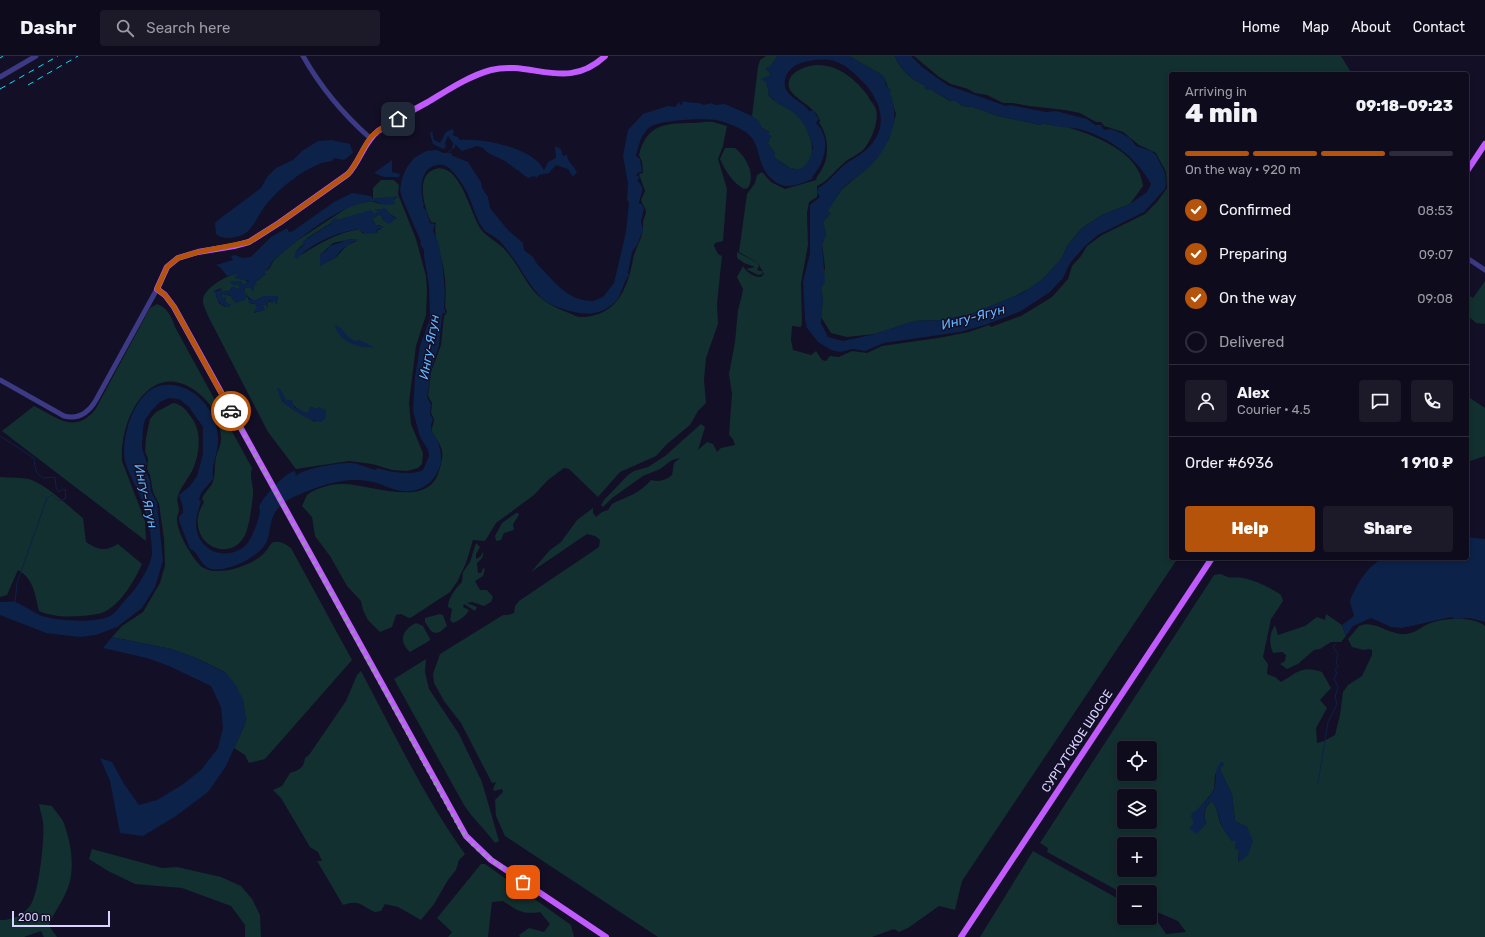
<!DOCTYPE html>
<meta charset="utf-8">
<style>
:root{--surface:#0e0b1c;--page:#1c1929;--text:#f1f3f6;--muted:#9b9ba3;--line:#2e2b3b;--accent:#b45309}
body{margin:0;font-family:Rubik,sans-serif;background:var(--page);color:var(--text);height:100vh;display:flex;flex-direction:column;font-size:15px;white-space:nowrap}
*{box-sizing:border-box;margin:0}
p{font-size:13px;color:var(--muted)}
.icon{flex:none;width:22px;height:22px;fill:none;stroke:currentColor;stroke-width:2;stroke-linecap:round;stroke-linejoin:round}
.map{position:relative;flex:1;overflow:hidden}
.side{position:absolute;left:1169px;top:16px;width:300px;height:488px;display:flex;flex-direction:column;background:var(--surface);border-radius:4px;box-shadow:0 2px 6px #0003,0 0 0 1px var(--line)}
.side>*{flex:none}
.tools{position:absolute;left:1117px;top:685px;display:grid;gap:8px}
.tools a{display:grid;place-items:center;width:40px;height:40px;border-radius:4px;background:var(--surface);box-shadow:0 2px 6px #0003,0 0 0 1px var(--line);font-size:20px}
.scale{position:absolute;left:12px;bottom:10px;width:98px;box-sizing:border-box;padding-left:4px;border:2px solid #d9d4ff;border-top:0;font-size:11px;line-height:14px;white-space:nowrap;color:#d9d4ff;-webkit-text-stroke:3px #130f26;paint-order:stroke}
.pin{position:absolute;display:grid;place-items:center;width:34px;height:34px;color:#fff;margin:-17px;border-radius:8px;box-shadow:0 2px 6px #0006}
.courier{position:absolute;display:grid;place-items:center;width:40px;height:40px;margin:-20px;border:3px solid #b45309;border-radius:50%;background:#fff;color:#222;box-shadow:0 1px 5px #0007}
.overview em{font-style:normal;font-weight:800}
.overview div{display:flex;flex-direction:column-reverse}
.overview{display:flex;align-items:center;justify-content:space-between;height:68px;padding:0 16px}
h1{font-size:26px;font-weight:800;line-height:30px}
.bar{display:grid;grid-template-columns:repeat(4,1fr);gap:6px 4px;align-content:center;height:48px;padding:0 16px}
.bar i{height:5px;border-radius:3px;background:var(--line)}
.bar .current{background:var(--accent)}
.bar p{grid-column:span 4}
.line{display:flex;align-items:center;gap:10px;padding:0 16px;border-top:1px solid var(--line)}
.line div{flex:1}
.round{display:grid;place-items:center;flex:none;width:42px;height:42px;border-radius:4px;background:var(--page)}
ol{padding:0 16px;list-style:none}
li{display:flex;align-items:center;gap:12px;height:44px}
li p{margin-inline-start:auto}
li .icon{padding:4px;border-radius:50%;background:var(--accent);color:#fff;stroke-width:4}
li:last-child{color:var(--muted)}
li i{width:22px;height:22px;border:2px solid var(--line);border-radius:50%}
.primary-button{display:flex;gap:8px;margin-top:auto;padding:8px 16px}
.primary-button a{flex:1;height:46px;border-radius:4px;background:var(--accent);color:#fff;font-size:16px;font-weight:800;line-height:46px;text-align:center}
.primary-button a+a{background:var(--page);color:var(--text)}
header{display:flex;align-items:center;gap:24px;box-sizing:border-box;height:56px;padding:0 20px;background:var(--surface);border-bottom:1px solid var(--line)}
header strong{font-size:19px}
nav{display:flex;gap:22px;margin-inline-start:auto;font-size:14px}
.search{width:280px;height:36px;background:var(--page);display:flex;align-items:center;gap:10px;box-sizing:border-box;padding:0 14px;border-radius:4px;color:var(--muted);font-size:15px}
.map>svg:first-child{display:block}
.green{fill:#12302f;fill-rule:evenodd}
.water{fill:#0c2248}
.lines{fill:none;stroke-linecap:round;stroke-linejoin:round}
.stream{stroke:#0c2248;stroke-width:1}
.minor{stroke:#3d3a85;stroke-width:5}
.major{stroke:#c25bff;stroke-width:6}
.rail{stroke:#00e5ff;stroke-width:1;stroke-dasharray:6 5;stroke-linecap:butt}
.done{stroke:#948fb3;stroke-width:4;stroke-dasharray:0 7.2}
.route{stroke:#b45309;stroke-width:5}
.labels{text-anchor:middle;dominant-baseline:central;stroke-width:3;stroke-linejoin:round;paint-order:stroke}
.street-label{font-size:12px;fill:#d9d4ff;stroke:#130f26}
.water-label{font-size:13px;font-style:italic;fill:#62b6ff;stroke:#130f26}
</style>
<header>
<strong>Dashr</strong>
<div class="search"><svg class="icon" aria-label="search" viewBox="0 0 24 24"><circle cx="10" cy="10" r="6"/><path d="M15 15l6 6"/></svg>Search here</div>
<nav><a>Home</a><a>Map</a><a>About</a><a>Contact</a></nav>
</header>
<div class="map">
<svg width="1485" height="881" viewBox="0 0 1485 881">
<rect width="100%" height="100%" fill="#130f26"/>
<g class="green">
<path d="M766 0H778L770 11 766 12 771 19 762 23 767 27 769 40C779 50 788 51 797 59 810 72 821 102 801 114L790 112 775 102V97L767 87 769 85 767 78 769 76 762 72 752 60 758 11 760 4Z"/>
<path d="M849 0H895C899 12 912 25 925 29L926 34H932L950 45 955 44 962 50 973 51 998 60 1041 69 1043 67C1050 70 1056 68 1063 70 1092 78 1140 95 1143 130L1130 148 1102 159 1082 172 1067 190 1062 202 1045 221 1031 232 1011 242 971 258 942 264 914 265 875 278 847 281 831 277 821 261 823 242 821 232 825 211 822 188 826 178 823 166 830 157 826 156 842 133 872 108 889 83 896 58 885 23 882 19Z"/>
<path d="M914 0H1341L1352 18H1171V502H1178L962 825 955 854 939 850 908 872 899 876 894 873 872 881H658L505 780 496 760 495 744 503 736 502 733 494 735 493 733 496 726 492 727 461 667 444 645 434 627 433 618 440 598 503 559H508L514 557 515 550 519 545 599 491 600 484 595 480 587 478 531 516 550 494 561 486 577 464 593 452V457L596 461 602 456 608 454 612 448C627 440 638 439 651 424 659 426 665 425 672 419L674 407 680 402 672 404 660 413 643 420 612 442 603 451 601 449 604 444 628 419 634 415 648 411 665 400 701 368 705 371 698 394 707 386 713 388 717 396 721 392 735 389 733 383 729 379 732 338 729 318 735 286 738 254 742 239 743 233 737 221 743 210C747 217 754 221 761 221L764 218 758 207 739 196 747 138 755 127 757 119 762 116 771 126 785 133 816 124C817 119 820 117 822 113 830 100 828 78 819 67L820 65C817 49 784 41 789 25 790 20 795 16 799 14 826 0 852 18 868 40 870 45 874 48 876 53 879 66 872 83 864 93 859 98 854 100 849 103 837 111 830 124 817 130V141L809 146 807 157 808 189 801 227 802 267 801 271 792 270 791 284 793 294 811 299 816 295 822 304 826 305 830 300 839 301 852 295 867 297 882 290 938 282 969 276 989 269 991 271 1021 260 1052 241 1068 223 1072 210 1081 200 1087 190 1102 179 1145 158 1157 146 1167 132 1166 116 1156 97 1139 89 1123 76 1104 70 1101 66H1096L1080 57 1065 54 1029 50 1013 47H1003L987 39 975 37 968 33 951 28 939 21Z"/>
<path d="M713 66 727 70 723 90 718 103 727 133 723 185 715 187 714 190 718 198 722 200 717 248 718 268 706 302 704 324 706 347 698 355 690 369 667 388 656 400 620 416 598 441 569 413 564 412 548 424 534 439 496 467 485 485 473 484 466 507 457 526 450 536 412 561 409 562 401 558 396 559 392 571 380 576 368 564 363 554 361 545 347 530 330 500 315 480 312 461 302 450 307 439C316 432 330 428 341 428 368 427 425 453 438 418 440 413 441 407 442 403 444 393 438 385 433 378 430 373 434 368 434 363L431 357 432 347 428 340 431 316 441 289 444 260 447 256 445 251C446 239 446 228 444 216 443 204 432 177 436 167L431 166C425 154 415 121 433 114 439 111 444 112 450 116 464 127 471 156 480 172 486 181 499 186 507 196 529 223 527 240 564 255 578 261 580 263 595 259 620 253 629 226 633 203 636 189 644 182 643 166 643 163 646 159 646 155 645 151 642 148 641 144L645 135 639 118 643 117 642 106 639 99C646 69 665 67 691 67 699 67 706 65 713 66Z"/>
<path d="M725 92H735C746 101 756 118 748 132L744 133C732 126 726 116 720 103Z"/>
<path d="M381 124H394L399 129 398 138 416 183 426 220 427 235 426 259 416 290 409 347 411 368 423 397 422 408 418 412 407 415 392 414 372 408 349 405 296 413 268 376 208 260C207 256 203 250 203 245 202 233 227 219 238 217L241 222 248 226 244 229 230 226 239 228 240 233 232 231 229 235 222 236 221 232 214 235 215 237 217 236 216 240 219 247 225 251 226 247 221 242 222 238 231 240 234 245 244 244 247 240 251 248H255L258 251 254 257 264 254 263 249 266 248 267 251 268 246 275 244 276 248 278 242 272 240 252 245 244 236 245 232 254 230 255 226 266 218 263 216 269 213 274 204 295 186 350 150 371 145 380 148 394 144 397 141 387 144 379 142 373 143V132ZM382 154 397 162 384 165 380 158 372 163 376 169H380L381 173 376 175 378 176 362 177 360 173C337 177 320 187 301 199L296 195 301 190 306 187 307 182 336 164 347 162 369 155 375 158 379 155H377ZM352 183 356 186C346 187 342 196 335 202 330 205 325 206 320 210V199L333 187ZM280 333 283 342 305 358H307L310 352 313 351 317 354 315 366 294 354 282 345Z"/>
<path d="M737 196 758 207 759 211 757 213 759 215H762L763 218 758 219 746 213 755 211 744 207 737 202Z"/>
<path d="M1485 225V268L1476 267 1467 259V238L1473 242Z"/>
<path d="M157 248C168 252 171 260 175 271L252 412C249 422 254 429 253 439 252 449 249 473 244 481 231 503 201 493 198 470 196 462 200 453 204 446L202 443C204 437 209 433 212 428 216 419 214 410 216 401 218 394 222 387 221 380 220 365 214 352 204 342 155 295 119 359 122 405L145 465 146 485 2 375 34 350C58 362 74 378 95 354L150 252Z"/>
<path d="M1467 340 1485 352V400L1467 406Z"/>
<path d="M173 347C182 348 186 354 191 361 202 375 200 397 193 413 189 422 181 430 178 440 176 445 179 449 179 455 178 458 177 460 177 463 177 477 192 502 202 511 218 522 255 509 266 495 269 492 269 488 274 486 281 485 285 488 291 492L352 604 265 703 249 707 245 699 234 692 246 666 243 644 225 616 196 602 171 593 112 581 122 570 143 556 160 527 165 509 164 483 159 448 153 436 150 419 147 413 148 403 145 395 146 382 150 363 156 356Z"/>
<path d="M0 421C10 422 22 421 32 424 49 431 69 451 83 462L86 486C98 494 105 496 118 488L142 508C135 524 120 549 104 556 97 559 89 559 82 560 66 561 54 561 39 555 35 539 34 523 18 514L7 539 0 541Z"/>
<path d="M516 457H518L519 459 513 468 514 474 504 477 501 484 496 485 495 480 502 467Z"/>
<path d="M476 487 480 491 476 498V503L480 501 483 496C484 502 481 503 477 507L478 517H481L483 512 485 513 483 520 475 525 480 534H487L493 541 491 546 484 550 472 546 467 547 477 551 475 555 464 548 463 551 469 554C466 560 459 565 453 567L450 564 452 553 448 551C448 542 456 532 462 526L463 516 470 506Z"/>
<path d="M1221 518C1232 524 1233 520 1243 522 1255 524 1271 532 1281 539L1283 545 1271 563 1263 601 1268 608 1267 618 1275 621 1281 626C1297 617 1302 609 1322 616L1331 632 1320 644 1327 652 1316 672 1317 687 1324 685 1335 679 1340 659 1343 636 1348 629 1362 620 1372 599V594L1369 593 1364 594 1352 591 1348 583 1359 570C1375 563 1389 580 1406 578 1414 577 1419 573 1426 569 1439 562 1473 559 1485 570V881H980L1033 795 1124 846V862H1150V860L1156 863 1166 878 1186 876 1178 865 1150 853V836H1124V838L1047 796 1048 792 1040 787 1214 519ZM1124 692H1150V718H1124ZM1223 706 1220 714 1232 738 1235 765 1247 771 1251 783 1248 799 1238 806 1239 793H1235L1237 785H1232C1229 781 1225 776 1223 772 1217 764 1219 753 1212 745 1203 751 1204 759 1206 768L1190 773 1194 767 1198 754 1211 738 1214 733 1215 719ZM1124 740H1150V766H1124ZM1124 788H1150V814H1124Z"/>
<path d="M440 558 443 559 447 570 440 576 435 577 431 575 425 566V562Z"/>
<path d="M1326 558 1342 569 1346 580 1341 586H1331L1320 593 1314 594 1298 608 1287 613 1280 608 1285 605 1286 599 1282 596 1273 597C1269 587 1269 578 1275 569L1278 579 1305 570 1317 561 1325 564Z"/>
<path d="M416 567 423 570 430 583 429 585 410 596C398 585 402 574 416 567Z"/>
<path d="M426 603 425 616 429 633 459 678 482 726 499 785 495 787C485 773 473 763 464 749L394 623Z"/>
<path d="M361 615C394 677 424 741 465 798L459 804 456 814 448 824 434 848 421 864 398 851 385 848 381 855 375 856C361 850 360 843 343 849L317 805H322L318 796 310 791 281 742 273 734 282 730 290 717C299 714 304 712 305 702L309 699 346 645 357 619Z"/>
<path d="M39 748 52 750C55 755 60 760 63 765 71 785 76 814 67 834 62 847 53 857 49 870L57 881H44L41 875 24 881H0V864C11 865 23 859 30 850 39 838 45 781 43 766 42 760 40 754 39 748Z"/>
<path d="M92 793 162 812 177 811 221 821 241 830 252 843 260 859 261 881H245V869L231 850 182 832 135 828 108 815 89 803Z"/>
<path d="M481 808H485L571 869 574 881H520L519 879 529 872 544 876 550 868 540 856C524 859 516 854 503 845L492 846 488 881H448L452 876 437 862Z"/>
</g>
<g class="water">
<path d="M778 0H849L882 19 885 23 886 30 891 34 890 39C893 42 892 43 893 47 899 69 885 97 868 112 860 120 850 124 842 133 836 140 833 149 827 156L831 157 823 166 826 178 822 188 825 226 821 232 823 242 821 267 828 281 843 285 875 278 913 265 942 264 971 258 1023 237 1045 221 1062 202 1067 190 1082 172 1102 159 1130 148 1147 136 1151 128C1136 101 1109 81 1079 73 1066 71 1054 71 1043 67L1041 69 998 60 973 51 962 50 955 44 951 45 932 34H926L924 29C912 25 899 11 895 0H911L922 11 947 29 1006 50 1010 49 1046 56 1056 55 1087 63 1095 69H1101L1104 74 1111 73 1121 77 1130 82 1136 90 1151 95 1156 99 1165 117 1166 128 1165 133 1144 156 1098 179 1085 190 1070 207 1063 222 1050 236 1021 255 985 269 960 276 884 287 865 295 853 293 840 296 831 294 818 286 807 272 805 264 803 226 810 197V149L820 141 817 137 818 132C832 125 839 110 853 103 890 83 888 49 859 22 852 15 844 8 834 5 823 2 811 4 801 7 792 10 783 18 785 30 786 41 804 46 809 55L813 54 819 63 816 67C832 82 825 107 812 121L814 122C803 127 789 134 777 127 753 112 765 88 744 75 736 70 725 66 716 64 703 62 660 64 650 71 642 76 638 91 636 100L640 103 642 116H639L636 119 640 121 637 125C647 132 640 138 639 148H642L644 153 641 165 643 174 637 189 632 196 628 217 629 219C623 227 622 238 616 245 600 262 580 259 560 252 555 250 549 248 544 244 530 232 522 213 510 198 506 192 501 186 496 182 491 178 485 177 482 171 477 164 474 154 471 146 467 134 459 122 450 113 447 109 441 108 437 109 419 112 420 136 424 149L423 151 426 154 430 167 435 168 433 174 439 189 443 214 445 237 444 252 446 257H443L442 260 439 290 432 311 427 341 431 348 430 358 433 363 431 369 432 377C438 382 438 386 440 393 445 412 432 432 412 435 402 437 389 432 380 428 353 419 328 427 303 437 293 441 282 446 276 455 269 465 271 477 266 487 259 501 227 517 211 513 200 510 199 496 190 493L179 465V461L183 457V451L179 439 190 430 197 420 203 398V371L189 351 179 343 169 342 160 346 152 354 145 364 143 372 142 392 147 407 145 413 150 424 151 436 157 446 163 505 155 531 142 552 117 571 96 579 80 581 46 577 0 559V546C5 546 11 545 15 546 24 549 32 556 42 560 59 565 91 567 108 561 116 558 121 548 127 542 136 534 151 510 152 498 152 477 146 455 138 436 134 426 128 416 125 406 120 382 135 331 164 329 194 326 219 356 218 385 218 398 211 409 213 423L201 437 199 444 201 445C199 453 196 460 196 469 198 495 225 506 245 490 251 486 260 461 260 454 260 453 259 452 259 451 262 442 285 416 295 415L296 420C302 412 342 406 352 407 361 408 368 412 376 414L377 412C391 416 410 420 423 414L429 400 428 394 420 381 413 355 415 321 420 290 430 262 429 230 424 200V194L420 188 421 186 402 142 400 134 402 122 407 111 414 102 426 95 437 94 443 97H451L453 100 468 106 481 126 482 132 488 141 490 152 507 173 523 187 524 194C527 197 531 199 533 201 535 204 536 207 538 209 555 225 566 245 593 245L603 241 614 227 626 176 629 146 627 144 628 127 623 100 628 74 643 58 668 50 675 51 679 46 681 50 683 45C691 48 697 45 704 49L712 47 715 49 725 48 752 60 759 65 762 72 769 76 768 78 772 80 767 87 775 97V102C780 104 783 109 788 111 804 119 810 104 813 92 810 78 802 61 790 54 782 49 775 47 769 39L767 27 761 23 771 19 766 12 770 11Z"/>
<path d="M453 73 454 77 452 79 458 81 460 84C482 82 533 91 544 114L548 106 556 102 555 90 561 93 563 100 567 99C568 107 574 110 577 116L573 121 568 113 556 109 549 117 539 119 537 122 534 120 528 122 505 105 488 97 483 92 477 90 462 95 455 88V92L452 93 453 87 448 80 445 87 446 91 443 93 433 88 430 78 432 75 434 84 440 87 446 76Z"/>
<path d="M331 84 350 88 353 97 344 104 334 102 332 105C309 107 276 134 263 153 258 160 254 170 247 176 240 182 223 185 216 178L215 167 218 164 261 132 267 121 276 112 293 104 302 95 318 85Z"/>
<path d="M392 104V116L400 118 399 121H384L374 117Z"/>
<path d="M352 137 371 140 373 143C381 141 389 142 398 140L394 144 395 148C392 148 390 149 386 149 381 149 377 145 372 145 335 151 303 180 275 203 270 207 270 213 264 216L266 218 255 226 257 228 254 230V237L250 232H245L244 236 250 242H252L253 245 264 240H278L277 249 275 244 272 248 270 244 268 246 267 252 266 248 263 249 265 254 253 257 257 251 255 248 248 247 250 243 247 240 244 244 235 247 231 240 222 238 221 242 226 241V246L231 249 229 251C222 250 218 246 216 240L217 236 215 238 213 234 218 235 221 232 222 236 229 235 232 231 240 233 239 228 234 230 229 225H242L244 229 249 225 234 222 238 218 227 220 220 211 216 209 233 204 231 200 235 199 243 202 251 201 271 181 287 172 289 176 293 175 334 146Z"/>
<path d="M384 151 392 160 397 162 389 168 384 165 380 158 372 163C374 170 379 169 385 171L376 174 378 177 365 178 359 173C338 176 311 187 297 203L294 201 296 195 305 188 302 187 303 185 332 167 333 165 329 166 337 161 336 164H337L371 154 375 158 379 155H375V153H382Z"/>
<path d="M356 183 359 184 352 186 340 195 335 202 320 210V199L328 193 329 190 342 186 345 184Z"/>
<path d="M335 269C344 272 347 282 355 285L359 284 374 291C360 293 338 286 335 269Z"/>
<path d="M277 331 280 333 286 344H292L294 351 307 357 310 352 313 351 317 353 319 351 326 354V362L321 366C311 366 288 352 282 344 279 340 278 335 277 331Z"/>
<path d="M1467 481 1485 483V566L1470 562 1455 563 1451 561 1402 572 1391 571 1371 562 1353 570 1346 580 1342 569 1354 560 1350 546 1351 542C1357 528 1369 508 1384 502H1467Z"/>
<path d="M112 581 171 593 196 602 225 616 236 629 243 644 246 666 226 710 208 736 176 760 143 780 120 777 110 725 100 702 112 706 124 728 139 749 157 744 182 729 201 714 218 692 223 672 221 651 211 630 169 610 147 602 103 592Z"/>
<path d="M1221 706H1223L1224 710 1221 711 1220 714 1232 738 1235 765 1247 771 1253 785 1248 799 1238 806 1239 794 1235 793 1236 785H1232C1229 781 1225 776 1223 772 1218 764 1219 754 1212 745 1202 751 1204 759 1206 768L1197 778 1189 772 1194 767 1191 761 1192 757C1198 754 1211 740 1214 734 1217 724 1213 715 1221 706Z"/>
</g>
<g class="lines">
<g class="stream">
<path d="M446 98 452 93"/>
<path d="M0 380 34 402C35 411 35 417 43 422L55 421 56 431 59 436 63 433 66 434 65 443 58 445 52 439 47 442 17 527 15 547"/>
<path d="M1318 727 1328 666 1337 648 1335 641 1338 631 1334 623 1337 617 1335 614 1338 610 1336 606 1338 598 1333 591 1336 588"/>
</g>
<g class="minor">
<path d="M303 0C321 32 343 58 370 82"/>
<path d="M0 21 36 0"/>
<path d="M1467 202 1485 214"/>
<path d="M0 324 64 360C79 364 89 356 96 344L157 233"/>
</g>
<g class="major">
<path d="M605 0C567 36 532 4 491 14 469 20 448 34 428 46 411 55 394 65 378 75 364 86 360 105 348 118L279 167 249 186 234 190 198 196 178 202 167 211 157 233 165 239 174 251 466 780 491 804 606 881"/>
<path d="M1467 115 1485 88"/>
<path d="M961 881 1212 502"/>
</g>
<g class="rail">
<path d="M0 2 3 0"/>
<path d="M28 29 78 0"/>
<path d="M0 33 58 0"/>
</g>
</g>
<g class="lines">
<path class="done" d="M231 355 461 774C477 797 500 810 523 826"/>
<path class="route" d="M231 355 174 251 165 239 157 233 167 211 178 202 198 196 249 186 279 167 348 118C358 107 362 92 371 81 378 73 389 69 398 63"/>
</g>
<g class="labels">
<g class="street-label">
<text transform="translate(1077 685) rotate(-57)">СУРГУТСКОЕ ШОССЕ</text>
</g>
<g class="water-label">
<text transform="translate(973 261) rotate(-15)">Ингу-Ягун</text>
<text transform="translate(429 291) rotate(-80)">Ингу-Ягун</text>
<text transform="translate(146 440) rotate(77)">Ингу-Ягун</text>
</g>
</g>
</svg>
<div class="tools">
<a><svg class="icon" aria-label="locate" viewBox="0 0 24 24"><circle cx="12" cy="12" r="6"/><path d="M12 2v4M12 18v4M2 12h4M18 12h4"/></svg></a>
<a><svg class="icon" aria-label="layers" viewBox="0 0 24 24"><path d="M12 4l9 5-9 5-9-5zM3 14l9 5 9-5"/></svg></a>
<a>+</a>
<a>−</a>
</div>
<div class="scale">200 m</div>
<div class="pin" style="left:523px;top:826px;background:#ea580c"><svg class="icon" aria-label="bag" viewBox="0 0 24 24"><path d="M5 8h14l-1 12H6zM9 8a3 3 0 0 1 6 0"/></svg></div>
<div class="pin" style="left:398px;top:63px;background:#1f2937"><svg class="icon" aria-label="home" viewBox="0 0 24 24"><path d="M3 11l9-7 9 7M6 9v11h12V9"/></svg></div>
<div class="courier" style="left:231px;top:355px"><svg class="icon" aria-label="car" viewBox="0 0 24 24"><path d="M5 17H2v-5l4-1 3-4h7l3 4 3 1v5h-3M9 17h6M6 11h13"/><circle cx="7" cy="17" r="2"/><circle cx="17" cy="17" r="2"/></svg></div>
<section class="side">
<div class="overview"><div><h1>4 min</h1><p>Arriving in</p></div><em>09:18–09:23</em></div>
<div class="bar"><i class="current"></i><i class="current"></i><i class="current"></i><i></i><p>On the way · 920 m</p></div>
<ol>
<li><svg class="icon" aria-label="check" viewBox="0 0 24 24"><path d="M5 12l5 5 9-10"/></svg>Confirmed<p>08:53</p></li>
<li><svg class="icon" aria-label="check" viewBox="0 0 24 24"><path d="M5 12l5 5 9-10"/></svg>Preparing<p>09:07</p></li>
<li><svg class="icon" aria-label="check" viewBox="0 0 24 24"><path d="M5 12l5 5 9-10"/></svg>On the way<p>09:08</p></li>
<li><i></i>Delivered</li>
</ol>
<div class="line" style="height:72px"><a class="round"><svg class="icon" aria-label="person" viewBox="0 0 24 24"><circle cx="12" cy="8" r="4"/><path d="M4 21q1-7 8-7t8 7"/></svg></a><div><b>Alex</b><p>Courier · 4.5</p></div><a class="round"><svg class="icon" aria-label="chat" viewBox="0 0 24 24"><path d="M4 5h16v11H9l-5 4z"/></svg></a><a class="round"><svg class="icon" aria-label="phone" viewBox="0 0 24 24"><path d="M5 4h4l2 5-3 2q2 4 5 5l2-3 5 2v4C11 20 4 13 5 4z"/></svg></a></div>
<div class="line" style="height:52px"><div>Order #6936</div><b>1 910 ₽</b></div>
<div class="primary-button"><a>Help</a><a>Share</a></div>
</section>
</div>
